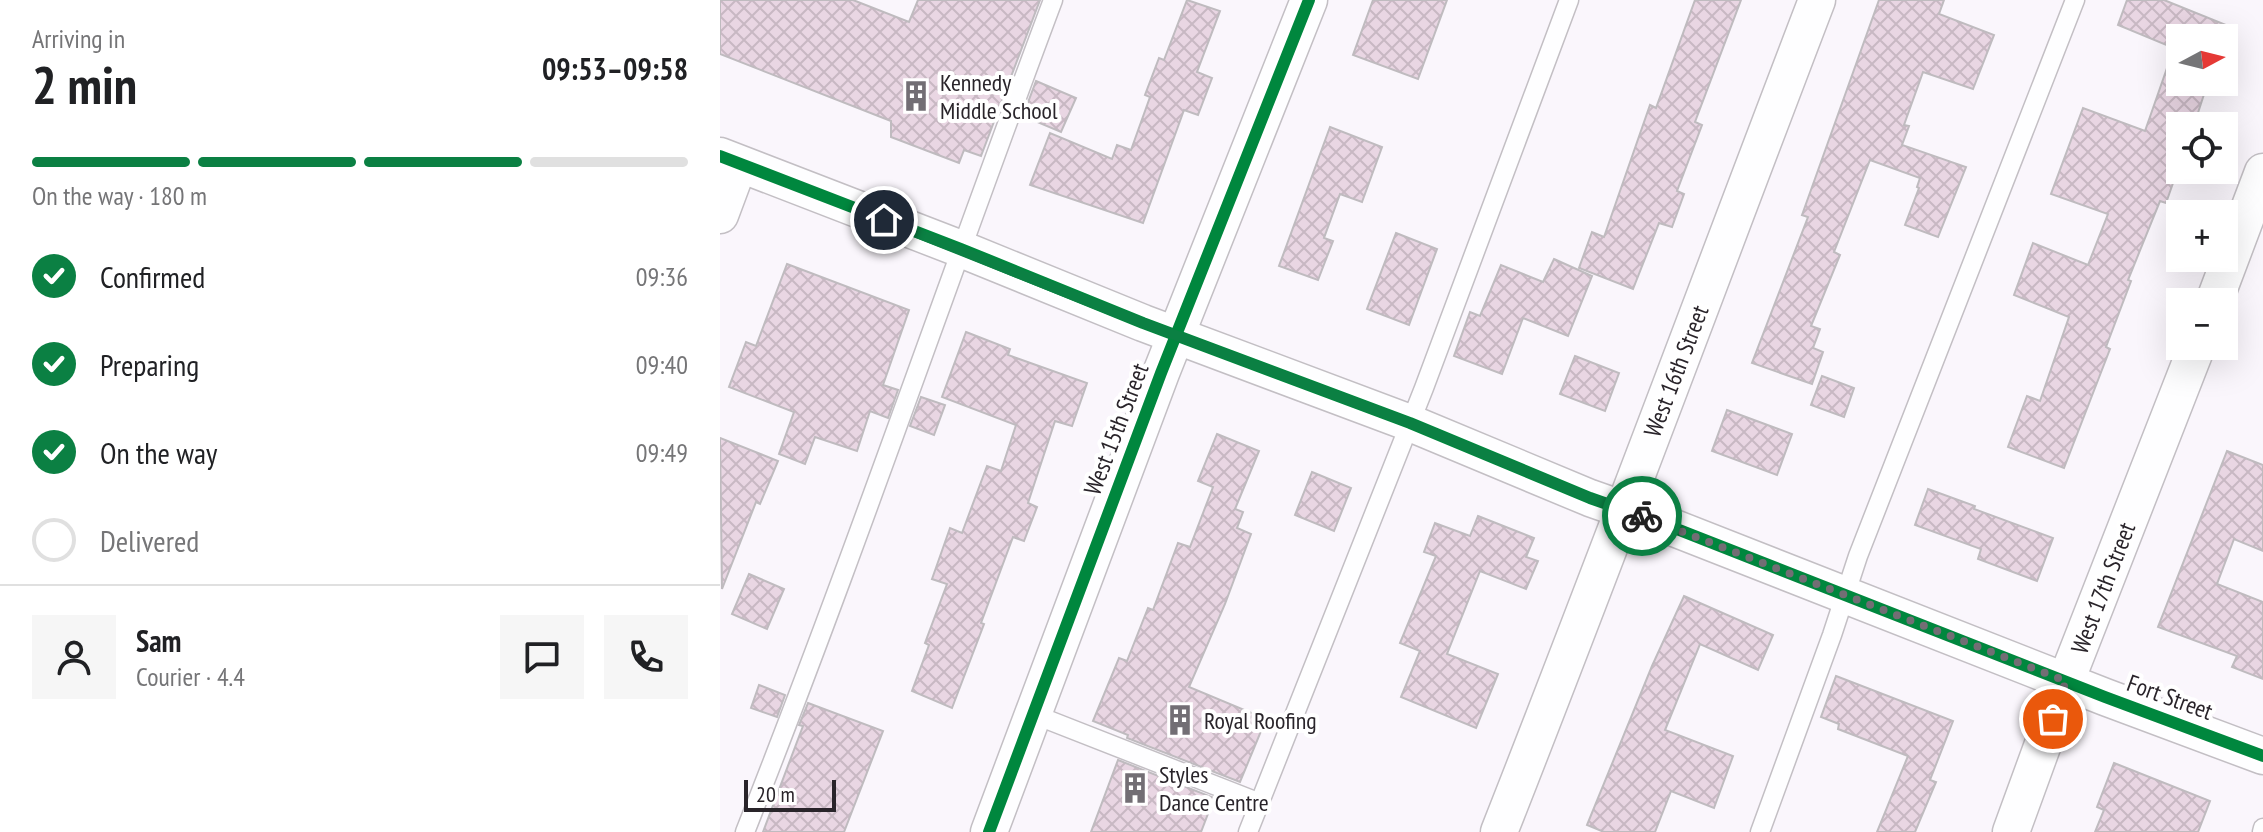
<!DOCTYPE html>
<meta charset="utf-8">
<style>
:root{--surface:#fff;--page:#f6f6f6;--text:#202124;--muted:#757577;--line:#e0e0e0;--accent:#0b8043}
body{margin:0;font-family:"PT Sans Narrow",sans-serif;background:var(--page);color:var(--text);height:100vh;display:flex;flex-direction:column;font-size:30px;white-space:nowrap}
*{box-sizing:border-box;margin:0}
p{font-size:26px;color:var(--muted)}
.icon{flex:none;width:44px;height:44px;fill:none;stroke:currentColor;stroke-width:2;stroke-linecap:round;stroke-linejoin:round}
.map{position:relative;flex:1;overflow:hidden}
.drawer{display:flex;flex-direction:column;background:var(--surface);width:720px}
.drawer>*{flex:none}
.needle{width:52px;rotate:83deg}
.controls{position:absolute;left:1446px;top:24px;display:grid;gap:16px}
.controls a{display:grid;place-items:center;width:72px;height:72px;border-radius:0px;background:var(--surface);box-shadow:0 8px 32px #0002;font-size:40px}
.scale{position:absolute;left:24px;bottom:20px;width:92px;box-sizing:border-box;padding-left:8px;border:4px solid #29242a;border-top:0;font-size:22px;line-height:28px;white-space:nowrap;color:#29242a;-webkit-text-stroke:6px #fff;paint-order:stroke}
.pin{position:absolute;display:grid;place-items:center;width:68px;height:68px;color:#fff;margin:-34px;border:4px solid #fff;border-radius:50%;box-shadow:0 2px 8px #0007}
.courier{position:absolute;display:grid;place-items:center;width:80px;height:80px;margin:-40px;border:6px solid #0b8043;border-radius:50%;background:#fff;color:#222;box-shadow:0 2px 10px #0007}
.head em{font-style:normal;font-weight:700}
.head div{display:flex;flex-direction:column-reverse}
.head{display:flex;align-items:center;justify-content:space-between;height:136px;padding:0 32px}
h1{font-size:52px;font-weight:700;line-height:60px}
.bar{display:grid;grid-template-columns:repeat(4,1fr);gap:12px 8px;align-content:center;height:96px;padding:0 32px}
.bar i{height:10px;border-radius:6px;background:var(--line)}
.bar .selected{background:var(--accent)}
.bar p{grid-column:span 4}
.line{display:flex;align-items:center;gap:20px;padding:0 32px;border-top:2px solid var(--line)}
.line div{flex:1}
.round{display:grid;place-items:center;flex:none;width:84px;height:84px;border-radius:0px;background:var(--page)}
ol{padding:0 32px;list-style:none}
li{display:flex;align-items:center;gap:24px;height:88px}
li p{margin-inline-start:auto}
li .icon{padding:8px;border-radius:50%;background:var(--accent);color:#fff;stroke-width:4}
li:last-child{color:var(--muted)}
li i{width:44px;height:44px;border:4px solid var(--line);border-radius:50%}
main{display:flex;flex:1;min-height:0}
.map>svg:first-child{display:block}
.building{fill:url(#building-cross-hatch);stroke:#bfbbbf;stroke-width:2}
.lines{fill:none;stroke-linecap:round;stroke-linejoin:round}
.lane-casing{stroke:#c3bfc4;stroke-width:21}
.street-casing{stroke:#c3bfc4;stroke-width:39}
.lane{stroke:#fefeff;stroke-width:18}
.street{stroke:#fefeff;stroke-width:36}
.cycleway-casing{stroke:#fff;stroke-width:17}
.cycleway{stroke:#00873e;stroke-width:12}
.done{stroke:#726e74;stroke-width:8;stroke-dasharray:0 14.4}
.route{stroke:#0b8043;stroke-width:10}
.labels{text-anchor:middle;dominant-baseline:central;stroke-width:8;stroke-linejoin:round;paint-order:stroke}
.poi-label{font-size:24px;fill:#29242a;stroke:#fff;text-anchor:start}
.street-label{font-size:24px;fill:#29242a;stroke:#fff}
</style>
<main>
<section class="drawer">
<div class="head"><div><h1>2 min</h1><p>Arriving in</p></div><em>09:53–09:58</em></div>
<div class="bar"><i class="selected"></i><i class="selected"></i><i class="selected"></i><i></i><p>On the way · 180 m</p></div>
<ol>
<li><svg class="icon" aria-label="check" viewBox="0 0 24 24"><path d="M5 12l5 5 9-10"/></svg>Confirmed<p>09:36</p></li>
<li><svg class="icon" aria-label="check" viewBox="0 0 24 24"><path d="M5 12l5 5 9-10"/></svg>Preparing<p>09:40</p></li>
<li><svg class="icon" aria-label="check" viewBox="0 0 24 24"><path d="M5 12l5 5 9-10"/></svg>On the way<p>09:49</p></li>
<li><i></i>Delivered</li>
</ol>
<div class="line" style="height:144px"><a class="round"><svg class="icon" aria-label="person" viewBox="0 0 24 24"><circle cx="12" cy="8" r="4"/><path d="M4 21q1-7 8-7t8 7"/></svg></a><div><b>Sam</b><p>Courier · 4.4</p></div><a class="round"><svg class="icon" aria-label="chat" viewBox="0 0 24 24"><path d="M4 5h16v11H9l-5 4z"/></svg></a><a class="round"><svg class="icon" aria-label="phone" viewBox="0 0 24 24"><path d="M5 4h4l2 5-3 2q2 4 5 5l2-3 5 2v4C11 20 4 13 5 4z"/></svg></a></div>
</section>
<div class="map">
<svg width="1543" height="832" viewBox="0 0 1543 832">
<defs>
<pattern id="building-cross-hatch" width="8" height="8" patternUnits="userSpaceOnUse" patternTransform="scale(2)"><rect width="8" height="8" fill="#e9d6e3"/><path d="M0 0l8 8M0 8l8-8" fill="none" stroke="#c8b8c3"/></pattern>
</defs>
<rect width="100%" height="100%" fill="#faf6fc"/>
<g class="building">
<path d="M0 0H133L189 22 198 0H320L261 156 244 150 239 163 171 137V121L0 54Z"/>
<path d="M467 0 500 11 477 72 492 78 478 115 464 110 423 223 310 185 330 133 392 159 397 145 411 150 430 97 425 95 439 58 444 60Z"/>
<path d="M653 0H727L698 79 633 55Z"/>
<path d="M975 0H1021L975 122 982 125 957 191 964 194 952 227 939 223 913 289 859 268 872 232 884 237 930 105 936 108Z"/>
<path d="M1159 0H1224L1219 14 1274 35 1253 89 1203 72 1184 125 1189 126 1182 145 1246 167 1218 237 1185 225 1199 188 1197 187 1200 178 1150 160 1114 252 1120 255 1091 326 1100 329 1093 348 1103 352 1092 384 1032 363 1088 217 1082 215Z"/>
<path d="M1407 0H1444L1511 27 1504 44V38H1460V82H1488L1475 122 1472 121 1470 126H1460V163L1446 203 1440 201 1408 280 1411 281 1386 347 1390 349 1344 468 1288 447 1307 396 1320 401 1349 317 1294 295 1313 243 1368 265 1388 214 1331 194 1363 108 1425 131 1454 48 1398 25Z"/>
<path d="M316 81 356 98 341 132 303 116Z"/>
<path d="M610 127 662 147 642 202 620 194 604 238 613 241 598 280 559 266Z"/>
<path d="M676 233 717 249 689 325 647 309Z"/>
<path d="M834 259 872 276 848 336 803 318 782 374 734 356 750 312 760 316 781 265 823 282Z"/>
<path d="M67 264 189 310 163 385 178 390 168 418 150 411 137 451 95 437 85 464 59 454 74 412 9 387 26 342 36 346Z"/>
<path d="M246 332 290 349 288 355 367 383 352 426 335 421 308 503 317 507 304 541 293 537 261 623 264 624 232 708 192 691 209 645 205 643 227 584 212 579 230 528 242 533 267 466 281 471 296 425 222 397Z"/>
<path d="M855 356 899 373 885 411 840 394Z"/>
<path d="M1102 376 1134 388 1124 417 1091 405Z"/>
<path d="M201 397 225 405 214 435 190 426Z"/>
<path d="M1007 410 1072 434 1057 475 992 451Z"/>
<path d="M497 434 539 451 515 509 523 512 517 528 531 534 505 604 469 687 546 719 520 782 407 738 408 735 373 721 399 658 407 661 428 608 433 610 458 543 470 547 493 487 478 481Z"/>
<path d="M0 438 58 461 40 504 36 502 2 589Z"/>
<path d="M1507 451 1543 465V551L1514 539 1497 584 1543 602V679L1512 667 1517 656 1438 627Z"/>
<path d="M592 472 631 488 614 531 575 515Z"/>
<path d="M1208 489 1255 506 1254 509 1333 538 1317 581 1258 559 1261 549 1195 525Z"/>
<path d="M758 516 814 538 806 557 818 561 806 589 760 571 727 654 778 674 756 728 681 697 700 651 680 643 716 556 704 552 715 523 750 536Z"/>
<path d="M29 574 64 589 47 629 12 614Z"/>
<path d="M964 596 1053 635 1038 670 980 644 945 730 1013 756 994 808 951 791 935 832H884L867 825 932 666Z"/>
<path d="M1116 676 1233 721 1210 780 1216 782 1195 832H1157L1188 756 1118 729 1119 724 1101 717Z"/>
<path d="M39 685 65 695 57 717 31 708Z"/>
<path d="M88 703 163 731 124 832H43L83 726 79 725Z"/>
<path d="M398 760 494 798 481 832H371Z"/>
<path d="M1394 763 1490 801 1478 832H1375L1384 810 1377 807Z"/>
</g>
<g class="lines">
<defs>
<g id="lane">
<path d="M313 714 540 803"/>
<path d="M25 832C134 557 229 277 333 0"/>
<path d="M528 832 704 388 849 0"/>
<path d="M1040 832 1112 635 1138 556 1355 0"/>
<path d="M1542 832 1543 828"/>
</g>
<g id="street">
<path d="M0 156 241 249 423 323 690 423 870 498 944 524 1385 697 1543 756"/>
<path d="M0 215 19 164"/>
<path d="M1494 302 1543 172"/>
<path d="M269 832 441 373 589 0"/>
<path d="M779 832C888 556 991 277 1097 0"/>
<path d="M1291 832 1346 681 1477 346"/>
</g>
</defs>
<use href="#lane" class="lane-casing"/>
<use href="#street" class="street-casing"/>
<use href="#lane" class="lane"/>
<use href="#street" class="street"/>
<defs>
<g id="cycleway">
<path d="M0 156 241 249 423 323 690 423 870 498 944 524 1385 697 1543 756"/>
<path d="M269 832 441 373 589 0"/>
</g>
</defs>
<use href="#cycleway" class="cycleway-casing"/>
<use href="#cycleway" class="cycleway"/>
</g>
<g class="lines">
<path class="done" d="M922 516 1346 681 1333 719"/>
<path class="route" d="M164 220 423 323 690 423 870 498 922 516"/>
</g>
<defs>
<symbol id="building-bare" viewBox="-9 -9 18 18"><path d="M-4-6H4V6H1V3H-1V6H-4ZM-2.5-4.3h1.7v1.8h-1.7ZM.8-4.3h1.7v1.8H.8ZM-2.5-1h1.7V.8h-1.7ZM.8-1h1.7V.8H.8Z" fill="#726e74" stroke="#fff" stroke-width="2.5" paint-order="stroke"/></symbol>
</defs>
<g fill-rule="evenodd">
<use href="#building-bare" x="174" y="74" width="44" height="44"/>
<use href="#building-bare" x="438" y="698" width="44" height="44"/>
<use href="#building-bare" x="393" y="766" width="44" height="44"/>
</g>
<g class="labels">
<g class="poi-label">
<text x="220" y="82">Kennedy<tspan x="220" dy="28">Middle School</tspan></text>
<text x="484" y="720">Royal Roofing</text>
<text x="439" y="774">Styles<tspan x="439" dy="28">Dance Centre</tspan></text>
</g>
<g class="street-label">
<text transform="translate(956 371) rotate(-69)">West 16th Street</text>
<text transform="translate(396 429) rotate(-69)">West 15th Street</text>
<text transform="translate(1383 588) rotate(-69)">West 17th Street</text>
<text transform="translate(1450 697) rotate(20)">Fort Street</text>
</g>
</g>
</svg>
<div class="controls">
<a><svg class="needle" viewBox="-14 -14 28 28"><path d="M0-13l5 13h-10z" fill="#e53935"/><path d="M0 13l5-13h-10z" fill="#757577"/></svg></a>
<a><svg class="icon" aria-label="locate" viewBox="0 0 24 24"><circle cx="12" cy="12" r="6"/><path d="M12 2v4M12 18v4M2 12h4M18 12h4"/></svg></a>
<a>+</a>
<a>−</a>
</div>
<div class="scale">20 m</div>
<div class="pin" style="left:1333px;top:719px;background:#ea580c"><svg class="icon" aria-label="bag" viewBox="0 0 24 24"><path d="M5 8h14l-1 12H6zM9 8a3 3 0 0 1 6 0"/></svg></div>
<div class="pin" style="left:164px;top:220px;background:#1f2937"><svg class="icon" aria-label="home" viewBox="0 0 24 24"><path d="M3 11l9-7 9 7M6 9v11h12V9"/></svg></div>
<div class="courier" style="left:922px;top:516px"><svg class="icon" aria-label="bike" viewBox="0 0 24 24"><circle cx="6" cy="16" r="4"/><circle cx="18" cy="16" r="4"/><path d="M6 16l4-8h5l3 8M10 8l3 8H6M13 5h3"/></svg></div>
</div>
</main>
